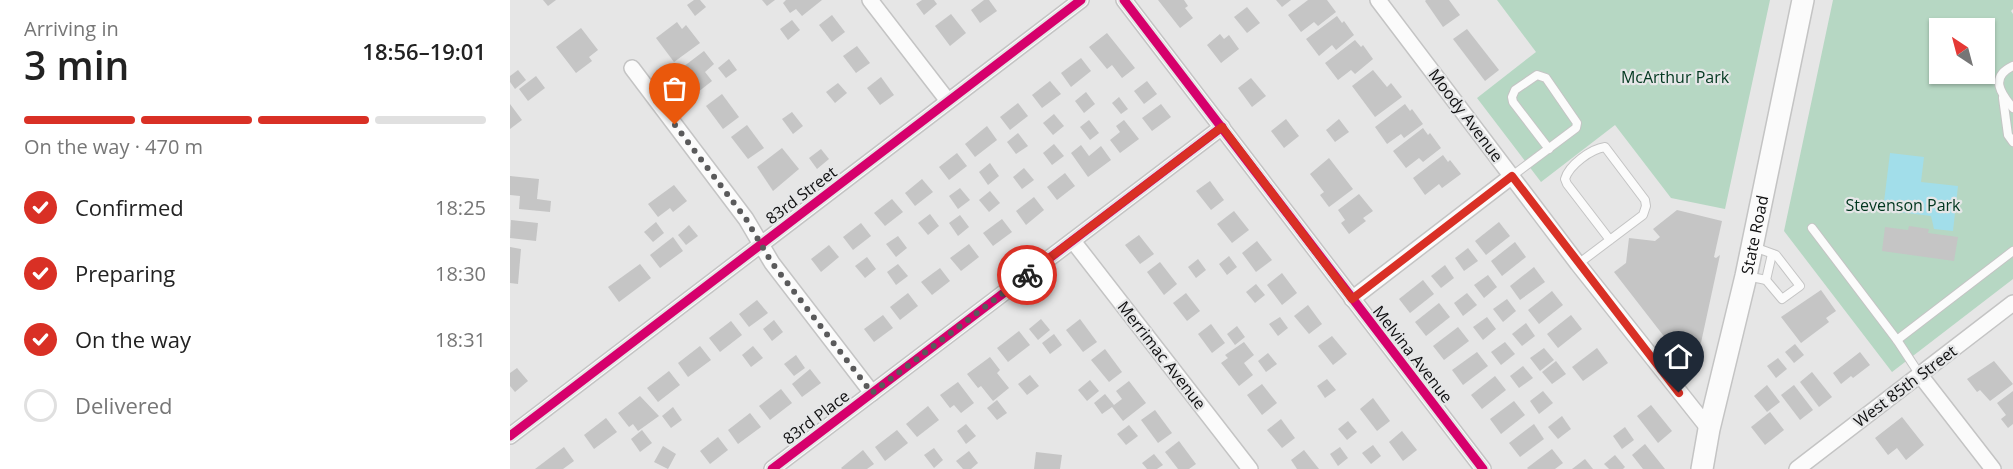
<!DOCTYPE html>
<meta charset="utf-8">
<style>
:root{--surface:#fff;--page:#f6f6f6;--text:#222;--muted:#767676;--line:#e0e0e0;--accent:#d93025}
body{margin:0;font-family:"Open Sans",sans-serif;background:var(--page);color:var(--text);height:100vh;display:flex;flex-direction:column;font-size:22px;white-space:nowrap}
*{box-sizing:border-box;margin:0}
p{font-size:20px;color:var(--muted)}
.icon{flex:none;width:33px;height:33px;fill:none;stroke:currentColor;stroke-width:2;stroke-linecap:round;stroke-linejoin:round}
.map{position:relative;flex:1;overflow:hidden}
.sheet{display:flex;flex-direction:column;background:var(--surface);width:510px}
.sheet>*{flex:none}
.needle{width:39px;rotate:324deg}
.fabs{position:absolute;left:1419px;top:18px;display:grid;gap:12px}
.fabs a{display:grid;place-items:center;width:66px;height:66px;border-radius:0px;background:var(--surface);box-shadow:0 2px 4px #0004;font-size:30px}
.pin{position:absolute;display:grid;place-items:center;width:51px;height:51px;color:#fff;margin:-62px -26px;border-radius:50% 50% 50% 0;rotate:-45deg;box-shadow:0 0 6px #0007}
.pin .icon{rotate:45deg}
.courier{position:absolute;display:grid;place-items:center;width:60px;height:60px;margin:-30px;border:4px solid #d93025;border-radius:50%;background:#fff;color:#222;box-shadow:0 2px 8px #0007}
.head em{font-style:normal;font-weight:600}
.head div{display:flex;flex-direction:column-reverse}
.head{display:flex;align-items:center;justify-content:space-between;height:102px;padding:0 24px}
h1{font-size:39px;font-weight:600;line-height:45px}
.bar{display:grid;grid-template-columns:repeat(4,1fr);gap:9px 6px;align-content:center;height:72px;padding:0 24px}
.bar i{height:8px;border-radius:4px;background:var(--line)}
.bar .on{background:var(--accent)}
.bar p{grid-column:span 4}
ol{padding:0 24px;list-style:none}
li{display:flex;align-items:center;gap:18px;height:66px}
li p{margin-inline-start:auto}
li .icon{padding:6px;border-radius:50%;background:var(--accent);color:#fff;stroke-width:4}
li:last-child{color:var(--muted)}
li i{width:33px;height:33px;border:3px solid var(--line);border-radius:50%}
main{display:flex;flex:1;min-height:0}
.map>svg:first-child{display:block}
.green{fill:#b6d7c3;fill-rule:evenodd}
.water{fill:#a2deea}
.building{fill:#c5c5c5}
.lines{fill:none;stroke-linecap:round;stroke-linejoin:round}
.lane-casing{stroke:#c4c4c4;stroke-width:10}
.street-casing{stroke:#c4c4c4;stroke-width:18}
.secondary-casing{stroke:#c4c4c4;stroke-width:24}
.lane{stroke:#fbfbfb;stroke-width:8}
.street{stroke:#fbfbfb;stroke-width:15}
.secondary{stroke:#fbfbfb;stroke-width:21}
.cycleway-casing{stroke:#e5e6e7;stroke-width:13}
.cycleway{stroke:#d6006c;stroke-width:9}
.done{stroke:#5a5a5b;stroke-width:6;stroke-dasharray:0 10.8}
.route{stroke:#d93025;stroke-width:8}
.labels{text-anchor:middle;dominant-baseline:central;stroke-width:4.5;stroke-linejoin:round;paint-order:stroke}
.park-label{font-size:16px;fill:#00361e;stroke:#e5e6e7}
.street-label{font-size:16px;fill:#0f0f10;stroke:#e5e6e7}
</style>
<main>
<section class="sheet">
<div class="head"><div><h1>3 min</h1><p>Arriving in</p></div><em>18:56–19:01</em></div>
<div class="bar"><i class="on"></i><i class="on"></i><i class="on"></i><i></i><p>On the way · 470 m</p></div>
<ol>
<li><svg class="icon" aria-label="check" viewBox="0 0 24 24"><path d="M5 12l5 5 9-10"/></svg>Confirmed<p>18:25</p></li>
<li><svg class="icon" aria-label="check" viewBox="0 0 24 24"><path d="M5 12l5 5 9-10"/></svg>Preparing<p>18:30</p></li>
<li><svg class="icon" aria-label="check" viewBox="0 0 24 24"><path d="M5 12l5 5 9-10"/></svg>On the way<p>18:31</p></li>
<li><i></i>Delivered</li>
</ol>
</section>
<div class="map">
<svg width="1503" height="469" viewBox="0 0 1503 469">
<rect width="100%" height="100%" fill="#e6e6e6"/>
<g class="green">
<path d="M987 0H1260L1215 209 1161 198 1105 125 1031 182 967 98 1026 52Z"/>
<path d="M1323 0H1503V9L1501 11 1503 14V279L1382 372 1274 231ZM1430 28H1474V74H1430Z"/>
</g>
<path class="water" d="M1380 153 1414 157 1411 182 1448 186 1443 231 1424 229 1421 216 1373 210Z"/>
<g class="building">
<path d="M33 0H46L38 6Z"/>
<path d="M184 0H190L196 7 185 16 177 5Z"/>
<path d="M252 0H265L257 6Z"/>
<path d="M276 0H312L292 16 286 9 280 13 273 3Z"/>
<path d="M412 0H424L427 4 414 15 406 4Z"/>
<path d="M474 0H479L487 11 470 23 461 10Z"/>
<path d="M648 0H674L678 6 675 8 683 18 670 28Z"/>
<path d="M766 0H781L772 7Z"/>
<path d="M798 0H817L826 12 808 26 804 22 791 32 778 15Z"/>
<path d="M916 0H939L950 15 933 27 915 1Z"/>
<path d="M737 7 750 23 737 33 724 17Z"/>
<path d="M441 14 456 33 440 46 425 26Z"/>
<path d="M322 15 335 32 322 42 309 25Z"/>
<path d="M827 16 832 23 834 21 844 35 826 50 822 45 809 56 796 39Z"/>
<path d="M282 20 290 30 278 40 270 29Z"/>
<path d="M167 22 172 29 176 25 190 43 164 62 146 38Z"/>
<path d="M71 28 88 50 79 57 82 61 66 73 46 47Z"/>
<path d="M957 29 989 70 975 81 943 39Z"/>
<path d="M597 33 625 68 612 78 602 65 597 69 579 47Z"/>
<path d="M710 34 714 39 719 35 729 49 711 63 697 45Z"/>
<path d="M845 40 851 47 853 45 863 59 845 74 841 70 828 80 815 63Z"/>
<path d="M347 46 360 63 346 73 333 56Z"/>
<path d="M194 51 204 64 195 72 202 81 188 92 169 70Z"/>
<path d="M571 58 581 71 561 87 551 73Z"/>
<path d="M219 59 227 70 216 78 208 68Z"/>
<path d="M8 70 16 80 5 89 0 82V76Z"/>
<path d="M863 70 877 87 881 83 892 97 865 117 842 86Z"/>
<path d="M26 76 35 88 18 101 9 89Z"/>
<path d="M371 77 384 95 370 105 357 88Z"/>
<path d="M741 78 756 96 742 107 728 88Z"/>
<path d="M540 81 551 94 532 108 522 95Z"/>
<path d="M637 81 647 94 634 104 624 91Z"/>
<path d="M328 83 337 93 325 103 316 92Z"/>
<path d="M576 92 585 104 574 113 565 101Z"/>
<path d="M212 94 229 117 213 129 196 106Z"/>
<path d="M609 97 618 109 611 114 602 103Z"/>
<path d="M508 103 518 116 500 130 490 117Z"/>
<path d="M0 104 12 120 0 129Z"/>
<path d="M651 104 661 117 642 131 632 118Z"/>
<path d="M895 104 900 111 902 109 913 124 894 138 891 134 877 144 865 127Z"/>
<path d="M282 112 293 126 283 134 272 119Z"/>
<path d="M544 114 554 126 543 135 533 123Z"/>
<path d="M776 119 789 136 774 148 761 131Z"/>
<path d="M829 119 839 132 825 142 816 130Z"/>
<path d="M579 120 589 133 580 140 570 127Z"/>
<path d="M614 120 629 139 610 153 600 140 610 132 606 126Z"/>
<path d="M237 125 254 148 238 159 221 137Z"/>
<path d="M477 126 487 140 465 157 455 144Z"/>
<path d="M913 128 918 135 920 133 931 148 913 162 909 158 896 168 883 151Z"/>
<path d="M508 133 518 146 506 154 497 142Z"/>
<path d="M544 144 554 156 542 165 533 153Z"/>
<path d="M571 145 579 156 591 146 601 160 578 177 561 153Z"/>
<path d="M272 148 289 169 263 191 247 167Z"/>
<path d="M311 149 319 159 307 169 299 158Z"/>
<path d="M447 153 457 166 439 180 429 167Z"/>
<path d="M933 155 938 162 940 160 951 174 932 188 929 184 915 195 903 178Z"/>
<path d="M819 158 843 189 819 207 810 195 814 192 800 174Z"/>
<path d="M480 163 489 176 478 185 469 172Z"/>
<path d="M514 168 524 180 512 189 503 177Z"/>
<path d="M555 173 565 186 547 200 537 187Z"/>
<path d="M0 176 29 179 27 199 41 201 40 212 9 209 10 196 0 195Z"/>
<path d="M412 179 423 192 405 206 395 193Z"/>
<path d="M700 181 714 200 701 210 686 191Z"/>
<path d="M164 185 177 201 163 212 160 208 148 217 138 204Z"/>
<path d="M450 188 460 200 448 209 439 196Z"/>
<path d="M480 191 490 203 479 212 469 200Z"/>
<path d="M849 194 863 211 853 218 856 221 839 234 831 223 835 220 828 210Z"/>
<path d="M524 197 534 210 516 225 506 211Z"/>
<path d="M382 199 393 212 375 226 364 213Z"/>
<path d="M1167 210 1212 221 1204 257 1206 258 1210 255 1184 375 1104 272 1116 263 1119 238 1145 241 1150 237 1143 229Z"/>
<path d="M724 211 739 230 722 243 707 224Z"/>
<path d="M420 214 429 226 418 235 408 223Z"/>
<path d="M450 215 459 227 448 236 439 223Z"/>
<path d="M492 219 502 232 483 246 473 233Z"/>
<path d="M1 220 28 223 26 241 0 238Z"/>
<path d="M146 222 154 233 143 242 134 232Z"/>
<path d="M989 222 1000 236 976 255 965 241Z"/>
<path d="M351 223 361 236 343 250 333 237Z"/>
<path d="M179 225 188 236 176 245 168 235Z"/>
<path d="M1399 226 1419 229 1418 233 1448 237 1444 261 1372 251 1375 227 1398 230Z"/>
<path d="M629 235 644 254 630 264 615 245Z"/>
<path d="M388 236 397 248 386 257 376 244Z"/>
<path d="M163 237 173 251 150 268 140 255Z"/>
<path d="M747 241 762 260 746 272 732 253Z"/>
<path d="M1005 242 1016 257 992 276 981 261Z"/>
<path d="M459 244 469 257 451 271 440 258Z"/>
<path d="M319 245 329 257 311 272 301 259Z"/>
<path d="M0 247 11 249 8 284 0 283Z"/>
<path d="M958 248 968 261 954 271 945 258Z"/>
<path d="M719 256 727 267 717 275 709 264Z"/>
<path d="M357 257 366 269 355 278 345 266Z"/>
<path d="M688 259 696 270 686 278 678 267Z"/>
<path d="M650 262 667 284 654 295 637 272Z"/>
<path d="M130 264 141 278 109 302 98 287Z"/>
<path d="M388 264 398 276 386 285 377 272Z"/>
<path d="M935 265 944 278 931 288 921 276Z"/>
<path d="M1024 267 1035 282 1010 300 1000 286Z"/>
<path d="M430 268 440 281 422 295 411 282Z"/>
<path d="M772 273 787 293 772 305 757 285Z"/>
<path d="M978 275 987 287 974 298 964 285Z"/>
<path d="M913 280 924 294 900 313 889 299Z"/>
<path d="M746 284 755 295 745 303 736 292Z"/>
<path d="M1311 290 1326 311 1316 318 1319 322 1291 343 1271 317Z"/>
<path d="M1042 291 1053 305 1029 324 1018 310Z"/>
<path d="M398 293 408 306 390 320 380 307Z"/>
<path d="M676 293 690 311 677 321 663 303Z"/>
<path d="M957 293 967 305 953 316 944 303Z"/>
<path d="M997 299 1006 311 993 322 983 309Z"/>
<path d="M247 300 258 313 239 327 229 314Z"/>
<path d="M929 303 940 317 916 336 905 322Z"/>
<path d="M798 305 812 324 799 334 784 316Z"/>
<path d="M373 315 383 328 364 342 354 329Z"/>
<path d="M1061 315 1072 329 1048 348 1037 334Z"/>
<path d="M770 317 778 328 768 336 759 324Z"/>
<path d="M977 317 986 329 973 340 963 327Z"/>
<path d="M531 319 540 330 528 340 519 329Z"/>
<path d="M570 319 587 342 573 352 556 330Z"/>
<path d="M264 320 273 332 262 341 253 329Z"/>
<path d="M221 321 232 335 210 352 199 338Z"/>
<path d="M1016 323 1025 336 1012 346 1002 334Z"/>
<path d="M701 324 715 343 702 353 688 334Z"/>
<path d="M727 326 735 337 725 345 717 334Z"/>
<path d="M948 327 959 341 934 360 923 346Z"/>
<path d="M509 331 520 345 498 362 487 348Z"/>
<path d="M544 334 552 345 540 354 532 343Z"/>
<path d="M822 336 837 354 823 365 808 346Z"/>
<path d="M734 342 744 355 734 363 743 375 729 386 711 363 718 358 715 355Z"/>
<path d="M995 342 1005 354 991 365 981 352Z"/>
<path d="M1285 344 1294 355 1284 363 1275 352Z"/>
<path d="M190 346 201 360 178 377 168 363Z"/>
<path d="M243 346 253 358 241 367 232 355Z"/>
<path d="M1034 348 1044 360 1030 371 1020 358Z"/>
<path d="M1087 348 1098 363 1073 381 1062 367Z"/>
<path d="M595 349 612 372 599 382 581 360Z"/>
<path d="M967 352 978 366 953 385 942 370Z"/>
<path d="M1350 352 1360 365 1343 378 1341 376 1331 384 1323 373Z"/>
<path d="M758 353 767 364 756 372 748 361Z"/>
<path d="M286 355 295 368 284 376 274 364Z"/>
<path d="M480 357 490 370 487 373 499 388 483 401 471 386 468 388 457 374Z"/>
<path d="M1268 358 1277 369 1266 378 1257 366Z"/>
<path d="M1046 361 1056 374 1042 384 1032 372Z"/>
<path d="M1484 361 1503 384 1480 401 1470 390 1467 392 1457 379Z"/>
<path d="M1013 366 1023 378 1009 388 1000 376Z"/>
<path d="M7 368 18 381 5 392 0 386V373Z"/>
<path d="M300 369 311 383 292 397 282 384Z"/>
<path d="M159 371 170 385 148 402 137 388Z"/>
<path d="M1302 372 1322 397 1309 407 1290 382Z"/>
<path d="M520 375 529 386 517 395 508 384Z"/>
<path d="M985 376 996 390 972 409 961 395Z"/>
<path d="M817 379 826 390 815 398 807 386Z"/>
<path d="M580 380 589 391 577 401 568 390Z"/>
<path d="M619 381 636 403 613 421 602 407 592 414 584 403 595 394 604 405 612 399 606 391Z"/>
<path d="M448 382 464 403 451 413 444 405 440 408 430 395Z"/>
<path d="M752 384 767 403 752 415 737 395Z"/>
<path d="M1257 385 1270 402 1257 412 1244 396Z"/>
<path d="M1284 385 1303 410 1290 420 1271 395Z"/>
<path d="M271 389 282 403 260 420 249 406Z"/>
<path d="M1033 391 1043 403 1029 414 1020 401Z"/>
<path d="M1503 391V424L1498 428 1491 419 1496 415 1487 403Z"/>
<path d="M130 396 149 416 128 431 123 424 119 427 108 413Z"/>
<path d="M863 398 880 421 867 431 850 409Z"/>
<path d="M487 400 497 413 487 420 477 408Z"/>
<path d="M1004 401 1015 415 991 434 980 419Z"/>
<path d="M1141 405 1162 431 1148 443 1127 416Z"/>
<path d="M418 406 429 420 407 437 396 424Z"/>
<path d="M163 407 172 420 161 428 152 416Z"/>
<path d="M645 410 662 433 648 443 631 420Z"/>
<path d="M1260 412 1274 430 1255 445 1241 427Z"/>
<path d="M240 413 251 427 228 444 218 430Z"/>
<path d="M1052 416 1061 429 1048 439 1038 427Z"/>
<path d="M1392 417 1414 445 1396 460 1387 448 1378 455 1365 438Z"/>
<path d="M96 418 107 432 84 449 74 435Z"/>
<path d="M771 419 785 438 772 448 757 430Z"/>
<path d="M838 421 847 432 837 440 828 429Z"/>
<path d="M456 424 466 436 456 444 447 431Z"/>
<path d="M1024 424 1034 439 1010 457 999 443Z"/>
<path d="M619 425 628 436 616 445 607 434Z"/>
<path d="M1115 427 1124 440 1112 449 1103 436Z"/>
<path d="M132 430 142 443 130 452 121 439Z"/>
<path d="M387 430 398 443 375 461 365 447Z"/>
<path d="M892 431 907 450 893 461 879 442Z"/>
<path d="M208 437 218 450 200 464 190 451Z"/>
<path d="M669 441 686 464 679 469H668L655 452Z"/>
<path d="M1135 444 1155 469H1133L1122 455Z"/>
<path d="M863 445 871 456 861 464 852 453Z"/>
<path d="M153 446 166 454 158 469 144 462Z"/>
<path d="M54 447 64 461 53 469H25Z"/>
<path d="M830 447 838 458 828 466 820 454Z"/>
<path d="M424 448 433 460 424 468 414 455Z"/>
<path d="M1042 449 1053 463 1045 469H1018L1017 468Z"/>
<path d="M353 450 364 464 357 469H332L331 468Z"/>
<path d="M794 450 809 469H787L781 460Z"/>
<path d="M459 451 468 463 461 469H453L446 461Z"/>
<path d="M526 452 552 455 550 469H524Z"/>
<path d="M644 454 653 465 647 469H637L632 463Z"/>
<path d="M1105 455 1115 467 1113 469H1099L1094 464Z"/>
<path d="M1075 459 1083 469H1062Z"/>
</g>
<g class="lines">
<defs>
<g id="lane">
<path d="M1503 66C1479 77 1491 94 1503 108"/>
<path d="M1493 98 1498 135 1503 142"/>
<path d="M1002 176 1066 128 1067 123 1036 78 1027 75 1005 90 1002 97 1003 102 1039 149"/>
<path d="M1302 228 1387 340 1410 375"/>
<path d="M1068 264 1133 215 1136 206 1135 200 1095 147C1081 149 1059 165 1055 179L1057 184 1100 240"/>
<path d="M1237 276 1256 280 1272 299 1290 286 1266 255 1244 247"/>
<path d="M1256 280 1262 254"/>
<path d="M1387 340 1503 251"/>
</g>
<g id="street">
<path d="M360 0 438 101"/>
<path d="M614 0 973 469"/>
<path d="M868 0 1068 264 1199 429"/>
<path d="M122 68 236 219 262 263 362 393"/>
<path d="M563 241 740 469"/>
<path d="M842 299 1002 176"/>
<path d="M1410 375 1483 469"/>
<path d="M0 436 571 0"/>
<path d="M262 469 712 127"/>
<path d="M1287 469 1503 303"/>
</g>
<g id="secondary">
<path id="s1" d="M1192 469 1199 429 1236 276 1293 0"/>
</g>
</defs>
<use href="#lane" class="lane-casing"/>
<use href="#street" class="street-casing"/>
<use href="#secondary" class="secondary-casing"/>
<use href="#lane" class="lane"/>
<use href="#street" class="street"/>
<use href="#secondary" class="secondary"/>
<defs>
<g id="cycleway">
<path d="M614 0 973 469"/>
<path d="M0 436 571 0"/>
<path d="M262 469 712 127"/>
</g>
</defs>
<use href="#cycleway" class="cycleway-casing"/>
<use href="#cycleway" class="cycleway"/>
</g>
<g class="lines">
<path class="done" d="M165 125 236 219 262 263 362 393 517 275"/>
<path class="route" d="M517 275 712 127 842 299 1002 176 1169 393"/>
</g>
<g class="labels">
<g class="park-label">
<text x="1165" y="77">McArthur Park</text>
<text x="1393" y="205">Stevenson Park</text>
</g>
<g class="street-label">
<text transform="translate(956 115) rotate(53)">Moody Avenue</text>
<text transform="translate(291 195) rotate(-37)">83rd Street</text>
<text stroke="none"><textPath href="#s1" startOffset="240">State Road</textPath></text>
<text transform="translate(903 354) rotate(52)">Melvina Avenue</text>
<text transform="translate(652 355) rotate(52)">Merrimac Avenue</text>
<text transform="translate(1395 386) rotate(-37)">West 85th Street</text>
<text transform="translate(306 417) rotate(-37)">83rd Place</text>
</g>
</g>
</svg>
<div class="fabs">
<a><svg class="needle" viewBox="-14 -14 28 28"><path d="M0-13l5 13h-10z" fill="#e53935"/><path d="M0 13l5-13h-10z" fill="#767676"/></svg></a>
</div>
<div class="pin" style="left:165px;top:125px;background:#ea580c"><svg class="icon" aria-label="bag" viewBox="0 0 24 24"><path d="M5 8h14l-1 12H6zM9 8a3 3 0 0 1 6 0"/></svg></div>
<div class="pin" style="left:1169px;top:393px;background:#1f2937"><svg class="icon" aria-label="home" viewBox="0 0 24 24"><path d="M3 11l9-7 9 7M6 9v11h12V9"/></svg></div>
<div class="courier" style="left:517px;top:275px"><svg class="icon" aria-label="bike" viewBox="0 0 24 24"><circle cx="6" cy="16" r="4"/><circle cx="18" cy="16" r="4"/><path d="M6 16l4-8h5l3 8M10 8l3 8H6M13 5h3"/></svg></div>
</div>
</main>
